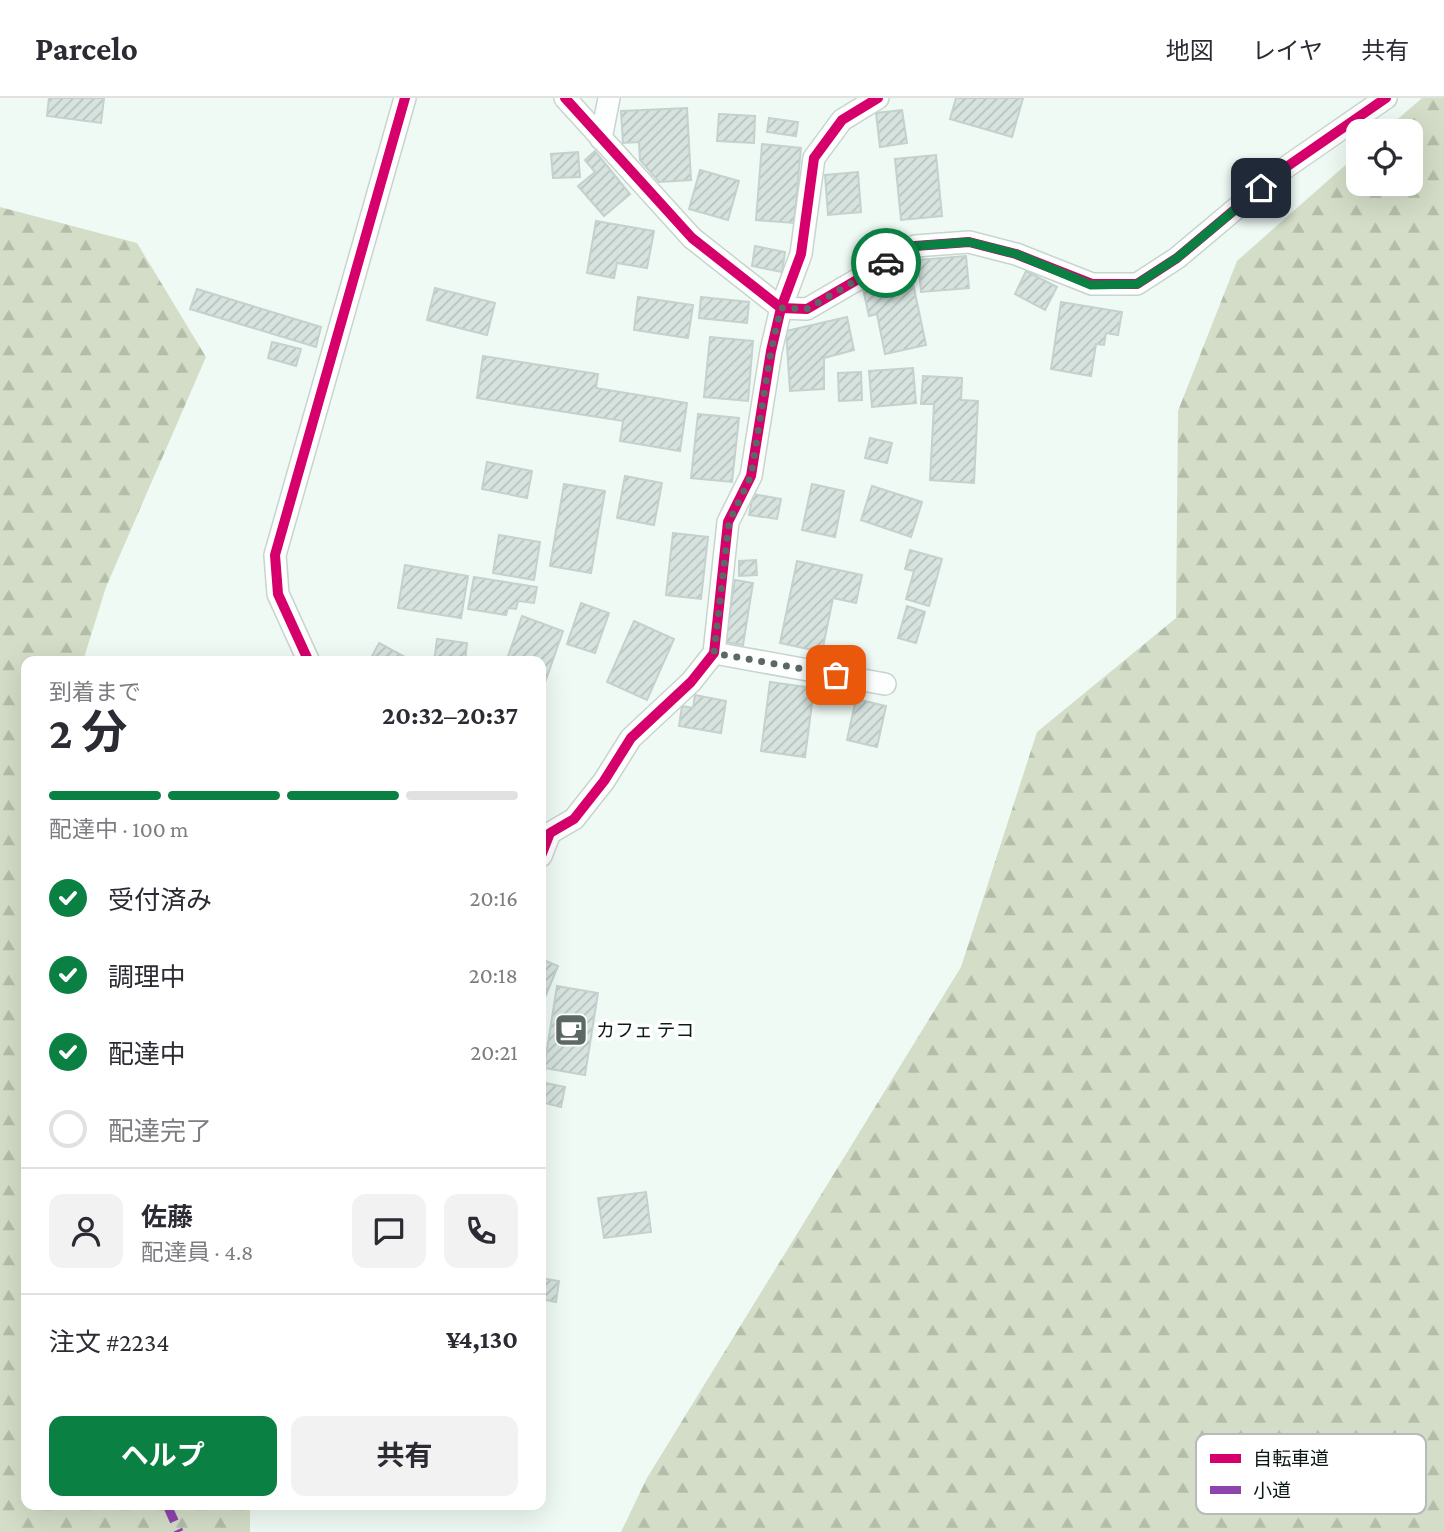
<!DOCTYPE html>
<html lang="ja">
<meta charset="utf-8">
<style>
:root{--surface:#fff;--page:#f2f2f3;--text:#2b2b33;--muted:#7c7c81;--line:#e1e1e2;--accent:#0b8043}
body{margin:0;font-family:"Crimson Pro","Noto Sans JP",serif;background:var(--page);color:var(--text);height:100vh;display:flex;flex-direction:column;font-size:26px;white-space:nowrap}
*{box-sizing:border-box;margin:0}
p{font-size:23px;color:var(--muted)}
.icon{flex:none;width:38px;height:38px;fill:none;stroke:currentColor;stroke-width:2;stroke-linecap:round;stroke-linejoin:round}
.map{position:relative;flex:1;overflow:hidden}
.side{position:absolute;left:21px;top:558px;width:525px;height:854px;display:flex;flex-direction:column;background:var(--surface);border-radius:14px;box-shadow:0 7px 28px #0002}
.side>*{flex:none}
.tools{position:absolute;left:1346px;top:21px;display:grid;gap:14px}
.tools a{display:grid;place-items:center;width:77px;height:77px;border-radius:14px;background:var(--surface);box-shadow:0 7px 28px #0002;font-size:35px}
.pin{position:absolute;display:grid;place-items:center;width:60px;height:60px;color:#fff;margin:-30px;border-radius:14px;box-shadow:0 4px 10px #0006}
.courier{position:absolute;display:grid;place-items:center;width:70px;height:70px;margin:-35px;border:5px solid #0b8043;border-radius:50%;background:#fff;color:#222;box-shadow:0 2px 9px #0007}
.head em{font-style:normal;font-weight:700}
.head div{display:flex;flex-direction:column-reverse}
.head{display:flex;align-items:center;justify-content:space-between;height:119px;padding:0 28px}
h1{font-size:46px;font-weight:700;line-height:52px}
.bar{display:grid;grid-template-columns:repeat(4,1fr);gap:10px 7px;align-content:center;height:84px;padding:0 28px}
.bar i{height:9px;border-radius:5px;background:var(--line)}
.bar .active{background:var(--accent)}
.bar p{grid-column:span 4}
.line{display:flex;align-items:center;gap:18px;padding:0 28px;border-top:2px solid var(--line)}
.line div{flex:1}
.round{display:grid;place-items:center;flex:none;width:74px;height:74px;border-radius:14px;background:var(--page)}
ol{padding:0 28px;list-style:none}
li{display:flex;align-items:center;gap:21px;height:77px}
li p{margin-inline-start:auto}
li .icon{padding:7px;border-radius:50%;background:var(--accent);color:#fff;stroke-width:4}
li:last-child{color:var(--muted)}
li i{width:38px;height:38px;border:4px solid var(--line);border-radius:50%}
.action{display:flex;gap:14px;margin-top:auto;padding:14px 28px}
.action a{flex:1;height:80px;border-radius:14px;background:var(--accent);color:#fff;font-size:28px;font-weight:700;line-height:80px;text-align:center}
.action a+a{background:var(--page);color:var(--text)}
header{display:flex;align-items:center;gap:42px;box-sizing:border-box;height:98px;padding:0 35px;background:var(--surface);border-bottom:2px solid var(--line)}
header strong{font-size:33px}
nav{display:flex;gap:38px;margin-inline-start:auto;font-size:24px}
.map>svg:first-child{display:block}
.forest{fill:url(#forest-firs)}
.building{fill:url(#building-hatch);stroke:#c5d1ce;stroke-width:2}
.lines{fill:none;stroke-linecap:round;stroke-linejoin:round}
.street-casing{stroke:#c9d4cf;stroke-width:24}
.street{stroke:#fdfefe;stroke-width:21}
.quiet{stroke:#8e44ad;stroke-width:9;stroke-dasharray:18 9;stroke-linecap:butt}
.cycleway-casing{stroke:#fff;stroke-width:15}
.cycleway{stroke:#d6006c;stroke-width:10}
.done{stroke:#5c6863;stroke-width:7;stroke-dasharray:0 12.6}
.route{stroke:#0b8043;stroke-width:9}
.labels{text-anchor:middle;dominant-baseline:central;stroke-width:7;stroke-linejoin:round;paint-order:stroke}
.poi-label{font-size:19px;fill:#0d1914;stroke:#fff;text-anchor:start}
.key{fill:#fff;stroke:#b6bab8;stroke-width:2}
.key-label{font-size:19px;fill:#0d1914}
</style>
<header>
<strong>Parcelo</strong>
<nav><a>地図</a><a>レイヤ</a><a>共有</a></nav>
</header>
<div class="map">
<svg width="1444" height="1434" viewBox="0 0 1444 1434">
<defs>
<pattern id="forest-firs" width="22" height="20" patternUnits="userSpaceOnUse" patternTransform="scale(1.75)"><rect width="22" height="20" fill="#d3ddc7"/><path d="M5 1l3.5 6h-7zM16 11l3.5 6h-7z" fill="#b4bdaa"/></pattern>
<pattern id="building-hatch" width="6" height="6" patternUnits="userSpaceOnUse" patternTransform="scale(1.75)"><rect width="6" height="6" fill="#d6e3df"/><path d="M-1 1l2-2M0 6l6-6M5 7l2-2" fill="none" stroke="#b6c2be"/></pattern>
</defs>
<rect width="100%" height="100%" fill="#effaf5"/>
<g class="forest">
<path d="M1422 0H1444V1434H621L647 1380 961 869 1037 634 1176 520 1178 313 1237 163 1358 56V86H1410V33H1384Z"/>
<path d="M0 109 137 145 206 259 106 489 83 563 26 564V1407H250V1434H0Z"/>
</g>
<g class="building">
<path d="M49 0H104L101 25 47 18Z"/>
<path d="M956 0H1023L1012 39 950 21Z"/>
<path d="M687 10 691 82 659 84 640 62 639 44 623 45 621 13Z"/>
<path d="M902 12 907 45 880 49 876 15Z"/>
<path d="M719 16 755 18 754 45 717 43Z"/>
<path d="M769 20 798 24 796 38 767 34Z"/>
<path d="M762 46 801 50 794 125 756 122Z"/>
<path d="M595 53 630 96 604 118 578 88 595 74 585 62Z"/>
<path d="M578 54 580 79 553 80 551 56Z"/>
<path d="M936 57 942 118 901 122 895 61Z"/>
<path d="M700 72 739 83 728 122 689 111Z"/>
<path d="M858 74 861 114 828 117 825 77Z"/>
<path d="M596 123 654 133 647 170 617 165 614 180 587 175Z"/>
<path d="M755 148 785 154 782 174 752 168Z"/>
<path d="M966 158 969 190 921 194 918 162Z"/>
<path d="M1026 173 1057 189 1045 212 1015 196Z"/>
<path d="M911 176 926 247 885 256 877 216 869 218 862 186Z"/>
<path d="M435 190 495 205 487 237 427 222Z"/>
<path d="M197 191 321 229 316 249 190 211Z"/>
<path d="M638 199 693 207 688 240 634 232Z"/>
<path d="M701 199 749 204 747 225 699 220Z"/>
<path d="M1061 204 1122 214 1118 237 1106 235 1104 247 1096 246 1091 278 1051 271Z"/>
<path d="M847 219 854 252 824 260V291L790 293 786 233Z"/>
<path d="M710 239 753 243 748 303 704 299Z"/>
<path d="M272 244 301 251 296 268 268 260Z"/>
<path d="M483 258 598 276 596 290 687 305 680 353 620 343 623 323 477 300Z"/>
<path d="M913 270 916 305 872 309 869 273Z"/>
<path d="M861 274 862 302 839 303 838 275Z"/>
<path d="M923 278 962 280 961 302 978 303 974 385 930 382 934 306H921Z"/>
<path d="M698 316 739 320 732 384 691 380Z"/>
<path d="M870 340 892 345 887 365 865 360Z"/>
<path d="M487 364 532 373 527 400 482 391Z"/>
<path d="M625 378 662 385 654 427 617 420Z"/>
<path d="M564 386 605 393 591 475 550 468Z"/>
<path d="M812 386 844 393 835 439 802 432Z"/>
<path d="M872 388 922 404 911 439 861 422Z"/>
<path d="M753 396 781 401 777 421 749 417Z"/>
<path d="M673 435 708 439 701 501 666 497Z"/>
<path d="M499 437 540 444 534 482 493 475Z"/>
<path d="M910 452 942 461 929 508 906 501 914 473 905 471Z"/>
<path d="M756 462 757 477 739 478V463Z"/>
<path d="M797 463 862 477 856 505 833 500 822 554 780 545Z"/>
<path d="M405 467 468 478 461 520 398 510Z"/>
<path d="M474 479 537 489 534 505 518 503 516 511 508 510 506 517 468 511Z"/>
<path d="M735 482 753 485 743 547 725 544Z"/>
<path d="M581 505 609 515 595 555 567 546Z"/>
<path d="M907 508 925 514 916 545 898 540Z"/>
<path d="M522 518 563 533 541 596V564H506Z"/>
<path d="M634 523 674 541 647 602 607 584Z"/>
<path d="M437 541 467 545 465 564H434Z"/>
<path d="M379 545 414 564H369Z"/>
<path d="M770 584 814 590 805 659 761 653Z"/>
<path d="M695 597 726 603 721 635 679 628 682 608 693 610Z"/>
<path d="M856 601 886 608 877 649 847 642Z"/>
<path d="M541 861 558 868 546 897 541 895Z"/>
<path d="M557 888 598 895 585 977 544 970Z"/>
<path d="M541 984 565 989 561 1009 541 1004Z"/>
<path d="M646 1094 651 1134 604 1140 598 1100Z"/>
<path d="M541 1180 559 1183 556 1204 541 1201Z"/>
</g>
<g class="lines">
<defs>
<g id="street">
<path d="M565 0 692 140 781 210 807 211 915 148 969 144 1016 156 1092 186H1137L1177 160 1282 72 1386 0"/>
<path d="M601 41 609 0"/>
<path d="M714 555 885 586"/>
<path d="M309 564 278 496 275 457 405 0"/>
<path d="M541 758 550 735 574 721 604 683 631 640 691 584 714 555 728 424 751 378 771 253 781 210 801 156 814 60 842 22 878 0"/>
</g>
</defs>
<use href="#street" class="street-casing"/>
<use href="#street" class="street"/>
<path class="quiet" d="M167 1407 179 1434"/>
<defs>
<g id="cycleway">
<path d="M565 0 692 140 781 210 807 211 915 148 969 144 1016 156 1092 186H1137L1177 160 1282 72 1386 0"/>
<path d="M309 564 278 496 275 457 405 0"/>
<path d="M541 758 550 735 574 721 604 683 631 640 691 584 714 555 728 424 751 378 771 253 781 210 801 156 814 60 842 22 878 0"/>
</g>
</defs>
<use href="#cycleway" class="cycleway-casing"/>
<use href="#cycleway" class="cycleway"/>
</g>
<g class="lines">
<path class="done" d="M836 577 714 555 729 424 751 378 771 253 781 210 807 211 886 165"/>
<path class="route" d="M886 165 915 148 969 144 1016 156 1091 187 1137 186 1177 160 1261 90"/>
</g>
<defs>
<symbol id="cafe-square" viewBox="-11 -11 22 22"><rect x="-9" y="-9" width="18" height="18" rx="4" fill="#5c6863" stroke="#fff"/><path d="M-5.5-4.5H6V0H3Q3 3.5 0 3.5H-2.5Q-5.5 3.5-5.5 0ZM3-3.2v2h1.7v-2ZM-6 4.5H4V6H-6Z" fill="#fff"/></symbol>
</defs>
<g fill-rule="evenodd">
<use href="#cafe-square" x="552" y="913" width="38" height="38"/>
</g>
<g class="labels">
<g class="poi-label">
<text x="596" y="932">カフェ テコ</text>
</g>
</g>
<rect x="1196" y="1336" width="230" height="80" rx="10" class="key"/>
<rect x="1210" y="1356" width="31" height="9" fill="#d6006c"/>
<rect x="1210" y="1388" width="31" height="8" fill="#8e44ad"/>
<g class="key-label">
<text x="1253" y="1367">自転車道</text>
<text x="1253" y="1399">小道</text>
</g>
</svg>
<div class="tools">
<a><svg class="icon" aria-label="locate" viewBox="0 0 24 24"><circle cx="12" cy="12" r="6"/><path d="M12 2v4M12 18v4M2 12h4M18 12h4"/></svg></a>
</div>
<div class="pin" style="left:836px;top:577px;background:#ea580c"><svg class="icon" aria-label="bag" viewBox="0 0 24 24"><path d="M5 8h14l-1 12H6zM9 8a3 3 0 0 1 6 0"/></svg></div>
<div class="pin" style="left:1261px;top:90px;background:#1f2937"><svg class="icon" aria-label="home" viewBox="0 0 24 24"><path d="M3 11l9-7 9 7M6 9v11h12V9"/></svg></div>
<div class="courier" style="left:886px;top:165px"><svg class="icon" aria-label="car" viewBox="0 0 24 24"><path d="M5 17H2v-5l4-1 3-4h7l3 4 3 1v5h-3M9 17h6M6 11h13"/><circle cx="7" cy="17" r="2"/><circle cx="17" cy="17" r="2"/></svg></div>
<section class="side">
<div class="head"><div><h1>2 分</h1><p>到着まで</p></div><em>20:32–20:37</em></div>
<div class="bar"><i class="active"></i><i class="active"></i><i class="active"></i><i></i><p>配達中 · 100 m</p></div>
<ol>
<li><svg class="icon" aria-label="check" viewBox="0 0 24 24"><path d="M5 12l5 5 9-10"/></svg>受付済み<p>20:16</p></li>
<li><svg class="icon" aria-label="check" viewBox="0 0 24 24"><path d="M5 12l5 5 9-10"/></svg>調理中<p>20:18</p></li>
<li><svg class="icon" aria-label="check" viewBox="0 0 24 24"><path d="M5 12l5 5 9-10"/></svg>配達中<p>20:21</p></li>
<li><i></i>配達完了</li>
</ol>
<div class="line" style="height:126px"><a class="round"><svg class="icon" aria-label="person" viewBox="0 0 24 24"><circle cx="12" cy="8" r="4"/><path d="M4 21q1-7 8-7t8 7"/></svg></a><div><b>佐藤</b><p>配達員 · 4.8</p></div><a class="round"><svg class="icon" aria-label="chat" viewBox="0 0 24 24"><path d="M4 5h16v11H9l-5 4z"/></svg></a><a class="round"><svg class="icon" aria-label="phone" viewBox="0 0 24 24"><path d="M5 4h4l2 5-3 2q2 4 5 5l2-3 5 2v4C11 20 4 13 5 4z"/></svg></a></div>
<div class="line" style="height:91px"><div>注文 #2234</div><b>¥4,130</b></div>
<div class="action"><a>ヘルプ</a><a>共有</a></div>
</section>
</div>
